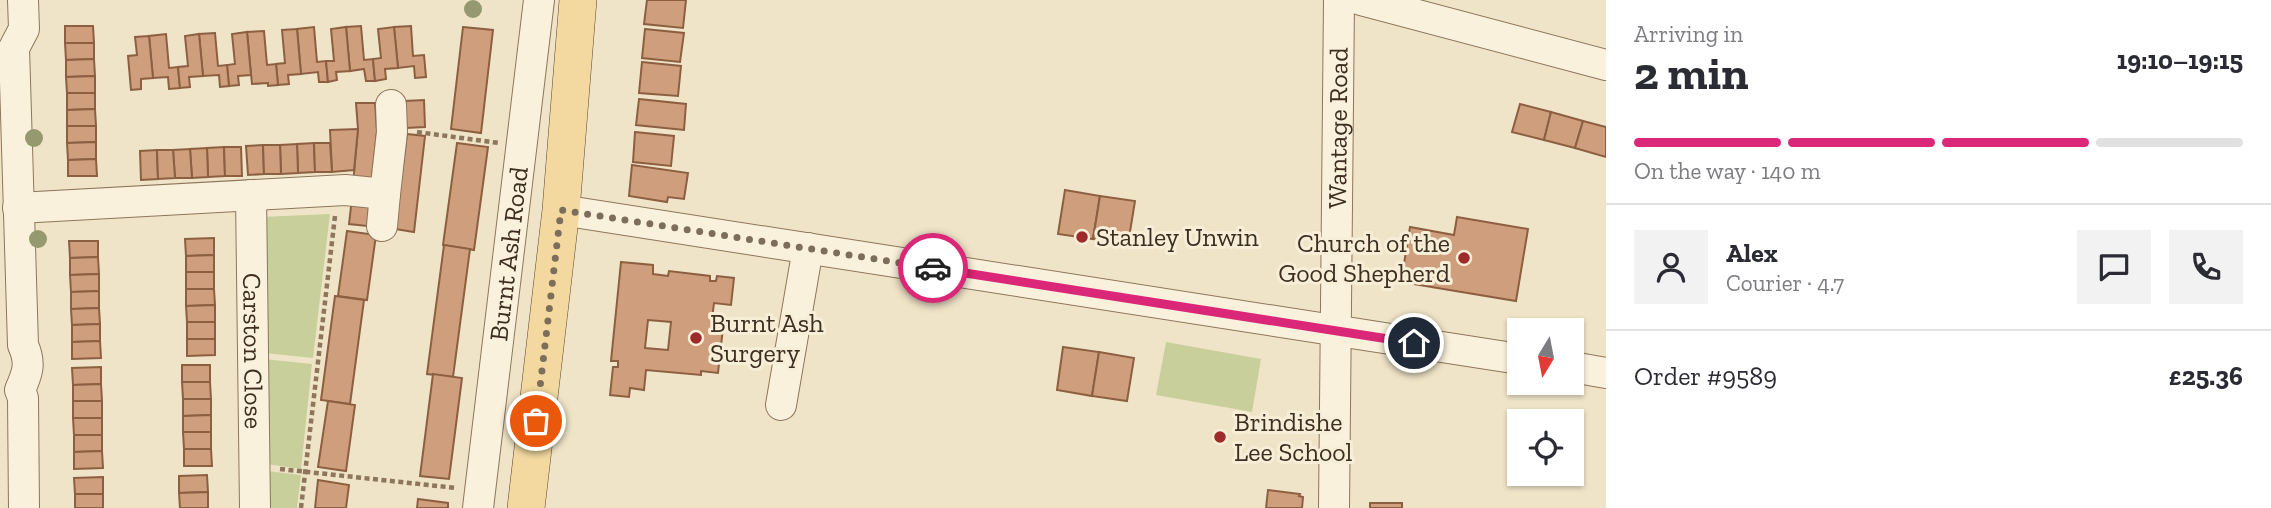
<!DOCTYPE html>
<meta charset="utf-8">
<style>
:root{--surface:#fff;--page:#f2f2f3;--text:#2b2b33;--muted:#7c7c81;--line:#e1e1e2;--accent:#db2777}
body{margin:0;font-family:"Zilla Slab",serif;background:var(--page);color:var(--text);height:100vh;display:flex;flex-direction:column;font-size:26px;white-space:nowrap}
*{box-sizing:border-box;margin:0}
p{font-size:23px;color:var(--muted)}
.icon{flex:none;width:38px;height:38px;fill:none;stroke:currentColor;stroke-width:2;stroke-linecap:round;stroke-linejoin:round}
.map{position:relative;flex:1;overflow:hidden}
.sheet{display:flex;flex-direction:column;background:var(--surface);width:665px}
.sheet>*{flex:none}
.needle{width:46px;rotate:190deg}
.fabs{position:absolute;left:1507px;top:318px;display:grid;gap:14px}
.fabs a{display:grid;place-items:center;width:77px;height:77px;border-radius:0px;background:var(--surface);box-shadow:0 2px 5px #0004;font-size:35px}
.pin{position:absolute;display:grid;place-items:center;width:60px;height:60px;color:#fff;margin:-30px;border:4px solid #fff;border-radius:50%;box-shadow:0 2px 7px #0007}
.courier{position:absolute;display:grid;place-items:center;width:70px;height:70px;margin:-35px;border:5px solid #db2777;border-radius:50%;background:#fff;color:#222;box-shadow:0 2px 9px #0007}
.head em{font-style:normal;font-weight:700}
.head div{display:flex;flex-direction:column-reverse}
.head{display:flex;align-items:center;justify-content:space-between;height:119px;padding:0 28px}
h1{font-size:46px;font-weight:700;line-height:52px}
.bar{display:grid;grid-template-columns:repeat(4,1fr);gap:10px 7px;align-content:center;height:84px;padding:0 28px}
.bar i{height:9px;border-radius:5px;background:var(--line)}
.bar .current{background:var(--accent)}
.bar p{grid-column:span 4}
.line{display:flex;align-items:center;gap:18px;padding:0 28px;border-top:2px solid var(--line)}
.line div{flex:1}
.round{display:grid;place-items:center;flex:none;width:74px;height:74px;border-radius:0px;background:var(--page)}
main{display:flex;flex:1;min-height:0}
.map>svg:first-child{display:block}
.green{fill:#c9cf9b}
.building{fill:#cf9f7d;stroke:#8d5f41;stroke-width:2;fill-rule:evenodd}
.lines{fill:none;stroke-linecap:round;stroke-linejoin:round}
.minor-casing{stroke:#8d765c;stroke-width:32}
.major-casing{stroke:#5b4430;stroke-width:38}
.path{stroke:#8d765c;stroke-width:4.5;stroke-dasharray:5 3.5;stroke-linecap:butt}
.minor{stroke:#faf1dc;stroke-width:30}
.major{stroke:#f3d9a0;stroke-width:37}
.tree{fill:#96986f}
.done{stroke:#7c6e5b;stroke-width:7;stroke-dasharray:0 12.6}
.route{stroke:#db2777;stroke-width:9}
.poi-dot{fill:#9e2a2b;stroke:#f7eed8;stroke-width:2.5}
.labels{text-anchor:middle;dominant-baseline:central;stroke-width:6;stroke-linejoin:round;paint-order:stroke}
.street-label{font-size:26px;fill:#3d2e20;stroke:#f7eed8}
.poi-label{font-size:26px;fill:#3d2e20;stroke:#f7eed8;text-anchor:start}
</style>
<main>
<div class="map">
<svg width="1606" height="508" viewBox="0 0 1606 508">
<rect width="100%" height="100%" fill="#f0e4c8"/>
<g class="green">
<path d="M330 214 313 358 264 353 261 217Z"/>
<path d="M1166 342 1261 359 1252 412 1156 395Z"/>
<path d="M264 359 312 364 301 469 266 464Z"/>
<path d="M267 471 301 475 297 508H267Z"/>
</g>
<g class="building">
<path d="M647 0H686L683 28 644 24Z"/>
<path d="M65 26H93L94 43H65Z"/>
<path d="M361 26 364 60 373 59 375 81H366L364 69 350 71 346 27Z"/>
<path d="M411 26 413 56 424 55 426 77 415 78 414 66 398 68 394 27Z"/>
<path d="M314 27 317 62 326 61 328 82H319L318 72 301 74 297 29Z"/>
<path d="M346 27 350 71 336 72 337 80 328 82 326 61H334L331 29Z"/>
<path d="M394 27 398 68 385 69 386 79 375 81 373 59 381 58 378 29Z"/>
<path d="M463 27 493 30 481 133 451 129Z"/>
<path d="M297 29 301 74 288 75 289 84 278 85 276 64 285 63 282 30Z"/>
<path d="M645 29 684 33 680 62 642 58Z"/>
<path d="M264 31 267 65 276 64 278 85 268 86V83L252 84 247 32Z"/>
<path d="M247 32 251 75 238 76 239 85 229 86 227 65 235 64 232 34Z"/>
<path d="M215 33 218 66 227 65 229 86 220 87 219 75 203 76 199 34Z"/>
<path d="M166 34 169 68 178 67 180 88 169 89 168 77 153 78 149 36Z"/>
<path d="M199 34 203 76 189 77 190 87 180 88 178 67 188 66 185 36Z"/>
<path d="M149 36 153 78 141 79V89L131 90 128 56 137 55 135 37Z"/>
<path d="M65 43H94V59L66 60Z"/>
<path d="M94 59 95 76 66 77V60Z"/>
<path d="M642 62 681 66 678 96 639 93Z"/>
<path d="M95 76V93H67L66 77Z"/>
<path d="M67 93H95V109L67 110Z"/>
<path d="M639 99 686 104 684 130 636 125Z"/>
<path d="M424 100 425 127 406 128 405 101Z"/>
<path d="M356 103H375L377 131 371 186 353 184 358 129Z"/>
<path d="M1520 104 1551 112 1544 140 1512 132Z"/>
<path d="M95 109 96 126H67V110Z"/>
<path d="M1551 112 1583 121 1575 148 1544 140Z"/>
<path d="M1583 121 1606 127V157L1575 148Z"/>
<path d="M67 126H96V142L67 143Z"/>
<path d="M358 129 354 170 332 172 330 130Z"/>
<path d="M635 132 674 136 671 166 633 162Z"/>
<path d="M407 134 425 136 414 232 395 229Z"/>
<path d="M96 142V159L68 160 67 143Z"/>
<path d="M314 143 315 172 298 173 297 144Z"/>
<path d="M314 143H330L332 172H315Z"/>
<path d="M457 143 488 147 474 250 443 245Z"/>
<path d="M297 144 298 173 281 174 280 145Z"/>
<path d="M263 145 264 174 248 175 246 146Z"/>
<path d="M263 145H280L281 174H264Z"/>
<path d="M224 147 225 176 208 177 207 148Z"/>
<path d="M224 147H241L242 176H225Z"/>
<path d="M207 148 208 177 192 178 190 149Z"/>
<path d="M190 149 192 178H175L173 150Z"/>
<path d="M157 150 158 179 141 180 140 151Z"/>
<path d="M157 150H173L175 178 158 179Z"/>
<path d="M96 159 97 176H68V160Z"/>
<path d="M632 165 688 173 684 199 668 197 667 202 629 196Z"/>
<path d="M1065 190 1100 196 1093 239 1058 234Z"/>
<path d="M1100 196 1135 201 1128 244 1093 239Z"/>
<path d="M352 198 370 200 367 226 349 224Z"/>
<path d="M1457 217 1528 229 1516 301 1401 282 1410 227 1454 235Z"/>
<path d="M347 231 376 235 367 300 338 296Z"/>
<path d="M214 238V255L186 256 185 239Z"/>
<path d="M69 241H98V257L70 258Z"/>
<path d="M444 245 470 249 453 377 427 374Z"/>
<path d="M214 255V272H186V256Z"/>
<path d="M98 257 99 274 70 275V258Z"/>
<path d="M621 262 653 265V274L668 276 669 271 710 276V281H716L717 276 734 278 731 305 714 303 711 327 723 328 718 373 701 371V375L646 370 644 390 630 388 629 397 610 395 613 367H618V361H611ZM648 320 671 322 668 350 645 348Z"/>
<rect x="186" y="272" width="28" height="17"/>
<path d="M99 274V291L71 292 70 275Z"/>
<path d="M186 289H214L215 305 186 306Z"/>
<path d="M99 291V308L71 309V292Z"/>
<path d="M335 296 364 300 350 404 321 400Z"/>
<path d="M215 305V322H187L186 306Z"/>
<path d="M99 308 100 324 72 325 71 309Z"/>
<rect x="187" y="322" width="28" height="17"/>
<path d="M100 324V341L72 342V325Z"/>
<path d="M187 339H215V355L187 356Z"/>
<path d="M100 341 101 358 72 359V342Z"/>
<path d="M1063 347 1099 352 1092 396 1057 390Z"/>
<path d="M1099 352 1134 358 1127 401 1092 396Z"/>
<rect x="182" y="365" width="28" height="17"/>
<path d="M101 367V384L73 385 72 368Z"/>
<path d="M433 374 462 378 449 479 420 476Z"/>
<path d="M182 382H210L211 399H183Z"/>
<path d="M101 384 102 401H73V385Z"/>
<path d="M183 399H211V415L183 416Z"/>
<rect x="73" y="401" width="29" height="17"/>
<path d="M328 401 355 405 346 471 318 467Z"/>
<path d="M211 415V432H183V416Z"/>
<path d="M73 418H102V435H74Z"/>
<path d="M183 432H211V449H184Z"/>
<path d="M74 435H102V451L74 452Z"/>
<path d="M184 449H211L212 466H184Z"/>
<path d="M102 451 103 468 74 469V452Z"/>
<path d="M207 475 208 492 179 493V476Z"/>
<path d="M103 477V494H75L74 478Z"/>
<path d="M318 480 349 485 346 508H315Z"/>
<path d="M1268 490 1300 494 1299 496 1303 497 1302 508H1266Z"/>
<path d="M208 492V508H180L179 493Z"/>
<rect x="75" y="494" width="28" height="14"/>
<path d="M418 499 448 503V508H417Z"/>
<rect x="1370" y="503" width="32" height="5"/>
</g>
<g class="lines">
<defs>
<g id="minor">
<path d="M23 0 24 29 14 48 23 345C31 363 28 372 20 390L23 398 24 508"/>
<path d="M1361 0 1606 65"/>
<path id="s1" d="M251 195 255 508"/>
<path d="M18 208 345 190 385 194 392 132 391 105"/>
<path d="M561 210 1519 359"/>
<path d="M382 226 385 194"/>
<path d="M1572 367 1606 373"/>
<path d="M781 405 808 248"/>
<path id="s2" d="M478 508 539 0"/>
<path id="s3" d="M1334 508 1339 0"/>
</g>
<path id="major" d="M526 508 561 210 578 0"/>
</defs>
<use href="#minor" class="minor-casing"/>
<use href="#major" class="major-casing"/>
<g class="path">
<path d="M417 132 499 143"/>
<path d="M280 469 456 488"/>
<path d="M301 508 335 216"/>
</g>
<use href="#minor" class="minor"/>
<use href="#major" class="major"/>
</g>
<g class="tree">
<circle cx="473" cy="9" r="9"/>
<circle cx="34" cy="138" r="9"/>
<circle cx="38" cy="239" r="9"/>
</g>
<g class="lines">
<path class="done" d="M536 421 561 210 933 268"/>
<path class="route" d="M933 268 1414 343"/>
</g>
<g class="poi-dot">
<circle cx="1082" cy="237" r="7"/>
<circle cx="1464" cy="258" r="7"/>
<circle cx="696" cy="338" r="7"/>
<circle cx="1220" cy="437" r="7"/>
</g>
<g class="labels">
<g class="street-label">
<text stroke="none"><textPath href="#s3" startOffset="380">Wantage Road</textPath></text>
<text stroke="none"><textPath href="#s2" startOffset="256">Burnt Ash Road</textPath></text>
<text stroke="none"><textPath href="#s1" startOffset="156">Carston Close</textPath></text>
</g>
<g class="poi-label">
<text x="1096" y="237">Stanley Unwin</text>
<text x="1450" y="243" text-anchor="end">Church of the<tspan x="1450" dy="30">Good Shepherd</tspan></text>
<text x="710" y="323">Burnt Ash<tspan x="710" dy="30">Surgery</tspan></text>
<text x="1234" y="422">Brindishe<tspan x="1234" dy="30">Lee School</tspan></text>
</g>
</g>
</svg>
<div class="fabs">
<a><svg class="needle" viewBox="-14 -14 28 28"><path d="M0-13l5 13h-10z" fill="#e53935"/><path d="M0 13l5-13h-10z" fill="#7c7c81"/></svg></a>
<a><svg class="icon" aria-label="locate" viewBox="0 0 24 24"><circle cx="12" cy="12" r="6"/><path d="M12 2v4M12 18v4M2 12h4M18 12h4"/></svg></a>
</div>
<div class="pin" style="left:536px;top:421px;background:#ea580c"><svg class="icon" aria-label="bag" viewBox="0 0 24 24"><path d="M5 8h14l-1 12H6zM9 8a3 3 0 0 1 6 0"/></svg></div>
<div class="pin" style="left:1414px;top:343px;background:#1f2937"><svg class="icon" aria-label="home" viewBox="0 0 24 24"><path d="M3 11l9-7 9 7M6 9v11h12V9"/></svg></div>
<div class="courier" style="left:933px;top:268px"><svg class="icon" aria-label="car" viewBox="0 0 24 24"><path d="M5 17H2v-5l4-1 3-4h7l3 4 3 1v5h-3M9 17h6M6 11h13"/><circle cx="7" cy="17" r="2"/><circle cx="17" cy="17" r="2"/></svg></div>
</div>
<section class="sheet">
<div class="head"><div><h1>2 min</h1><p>Arriving in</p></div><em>19:10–19:15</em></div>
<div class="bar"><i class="current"></i><i class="current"></i><i class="current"></i><i></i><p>On the way · 140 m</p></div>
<div class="line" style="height:126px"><a class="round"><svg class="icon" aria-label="person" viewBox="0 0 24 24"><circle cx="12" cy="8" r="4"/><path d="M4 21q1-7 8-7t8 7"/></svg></a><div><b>Alex</b><p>Courier · 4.7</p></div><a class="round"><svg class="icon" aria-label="chat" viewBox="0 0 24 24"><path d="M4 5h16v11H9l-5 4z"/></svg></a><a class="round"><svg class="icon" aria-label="phone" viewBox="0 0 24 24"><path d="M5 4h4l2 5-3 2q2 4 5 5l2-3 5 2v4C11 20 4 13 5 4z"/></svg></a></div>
<div class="line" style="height:91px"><div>Order #9589</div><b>£25.36</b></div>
</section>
</main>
